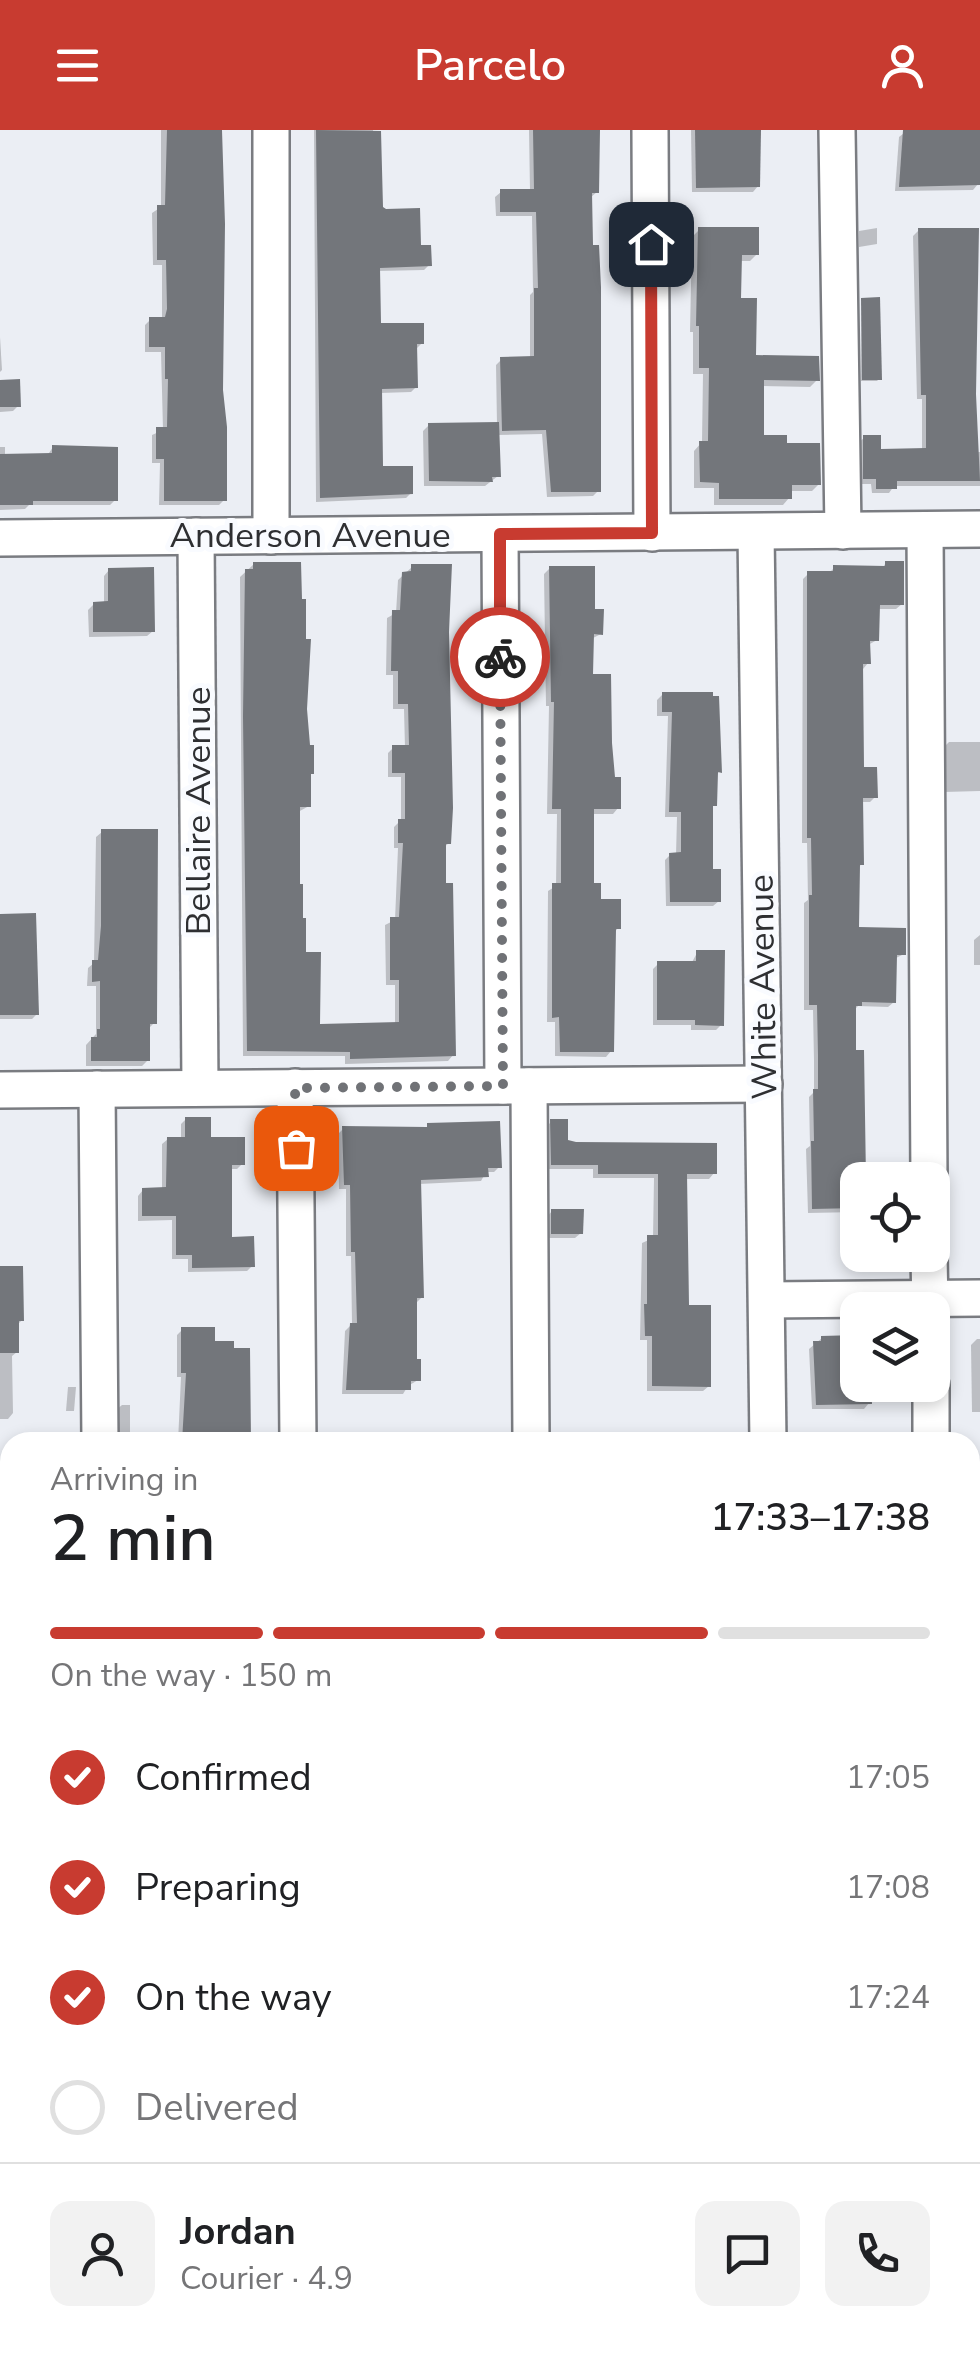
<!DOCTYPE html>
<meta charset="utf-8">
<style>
:root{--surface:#fff;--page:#f2f2f2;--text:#202124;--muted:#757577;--line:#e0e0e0;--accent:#c83b30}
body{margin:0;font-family:"Nunito Sans",sans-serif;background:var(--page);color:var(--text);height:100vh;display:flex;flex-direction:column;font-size:38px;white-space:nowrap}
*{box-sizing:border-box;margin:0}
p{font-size:32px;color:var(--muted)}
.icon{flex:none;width:55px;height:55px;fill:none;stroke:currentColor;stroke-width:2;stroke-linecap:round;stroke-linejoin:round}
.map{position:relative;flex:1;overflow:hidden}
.panel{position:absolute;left:0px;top:1302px;width:980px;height:932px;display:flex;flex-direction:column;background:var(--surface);border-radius:30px 30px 0 0;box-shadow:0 5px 15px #0003}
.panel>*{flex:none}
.fabs{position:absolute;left:840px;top:1032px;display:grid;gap:20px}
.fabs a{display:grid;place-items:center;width:110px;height:110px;border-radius:20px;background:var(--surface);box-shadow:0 5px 15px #0003;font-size:50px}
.pin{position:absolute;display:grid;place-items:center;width:85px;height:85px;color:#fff;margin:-42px;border-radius:20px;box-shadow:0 5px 15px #0006}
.courier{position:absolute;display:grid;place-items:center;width:100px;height:100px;margin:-50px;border:8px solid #c83b30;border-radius:50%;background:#fff;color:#222;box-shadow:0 2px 12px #0007}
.summary em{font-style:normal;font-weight:600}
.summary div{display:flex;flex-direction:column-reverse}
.summary{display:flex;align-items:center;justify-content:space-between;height:170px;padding:0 50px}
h1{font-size:65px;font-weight:600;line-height:75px}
.bar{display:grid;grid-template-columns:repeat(4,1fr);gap:15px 10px;align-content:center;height:120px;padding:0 50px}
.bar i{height:12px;border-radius:8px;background:var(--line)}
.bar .current{background:var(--accent)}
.bar p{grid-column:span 4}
.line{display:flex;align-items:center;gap:25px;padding:0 50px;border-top:2px solid var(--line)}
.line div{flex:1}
.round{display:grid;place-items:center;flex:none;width:105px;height:105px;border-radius:20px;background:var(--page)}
ol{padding:0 50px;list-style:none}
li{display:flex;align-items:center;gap:30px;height:110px}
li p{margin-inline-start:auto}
li .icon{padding:10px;border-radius:50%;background:var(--accent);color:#fff;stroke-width:4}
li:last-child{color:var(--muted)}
li i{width:55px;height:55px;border:5px solid var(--line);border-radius:50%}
header{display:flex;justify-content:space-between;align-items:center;height:130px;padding:0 50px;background:var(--accent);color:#fff;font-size:45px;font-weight:600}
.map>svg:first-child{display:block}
.shadow{fill:#0003}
.building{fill:#73767b}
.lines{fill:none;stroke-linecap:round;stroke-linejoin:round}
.minor-casing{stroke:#7a7c81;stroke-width:40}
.major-casing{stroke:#7a7c81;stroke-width:50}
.minor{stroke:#fff;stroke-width:35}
.major{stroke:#fff;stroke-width:45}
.rail{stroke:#6a6c70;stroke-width:8;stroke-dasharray:12 12;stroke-linecap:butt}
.done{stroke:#707276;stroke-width:10;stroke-dasharray:0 18}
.route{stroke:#c83b30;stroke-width:12}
.labels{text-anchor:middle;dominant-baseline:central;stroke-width:10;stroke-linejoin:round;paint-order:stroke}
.street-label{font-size:35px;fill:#2e2f32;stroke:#f9fbff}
</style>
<header><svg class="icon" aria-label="menu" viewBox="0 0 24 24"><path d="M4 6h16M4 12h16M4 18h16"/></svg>Parcelo<svg class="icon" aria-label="person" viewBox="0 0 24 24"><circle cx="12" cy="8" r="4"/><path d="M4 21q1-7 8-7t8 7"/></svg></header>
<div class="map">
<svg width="980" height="2233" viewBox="0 0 980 2233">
<rect width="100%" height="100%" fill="#ebeef4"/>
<g class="shadow">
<path d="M161 0H220L224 370 219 375H159L160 333H152V305L163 300 161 222H145V195L150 190H162V135H153L152 83 161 77Z"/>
<path d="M314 0H373L380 78 419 118 429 135 424 140 377 141 378 196 422 213 417 218 416 257 411 262 380 263 381 339 411 363 406 368 316 372Z"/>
<path d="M529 0H597V62L591 67 598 361 593 366 547 367 542 304 497 305 498 346 485 356H424L423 301 429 295H497L496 235 501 230 530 229V165L533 162 532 86H496L495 67 501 62 530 61Z"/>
<path d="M691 0H757L758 56 753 62H692Z"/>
<path d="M908 0H979L978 54 973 60 895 61 899 7Z"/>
<path d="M877 98V114L859 117V101Z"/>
<path d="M699 100 757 124 750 131H739V170L754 228 817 250 810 257 762 256V307L784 315 819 354 812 361H790L789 368 783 375H714V358H694V321L702 312 703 244H693V202H690L692 107Z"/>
<path d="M919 100 974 322H980V356H894L889 363H872L871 354H859L858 313 864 308 878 321 922 320V269H917L913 106Z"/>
<path d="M862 170 879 249 877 251H861Z"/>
<path d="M0 207 2 240 0 242Z"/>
<path d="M0 252 18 276 13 281 0 282Z"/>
<path d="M0 317H5V326H47L53 317 115 370 110 375H29L25 379 0 380Z"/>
<path d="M886 433 902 474 896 479H877V510L868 515V533L863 539 861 640 875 667 870 672H861L862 734 857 738V800L904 824 894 829V872L888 877 858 876 853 881 863 1050H858V1082L808 1083 806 1019 810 1016 809 967 814 962V931L813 880H804V773L808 770 807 713H802L803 449 808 444H828L834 438H882Z"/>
<path d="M254 434 305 579 309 676 298 682V756L304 825 318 896 395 895V855H386L385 795 395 790 398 718H394V697L401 690V647H388V623L393 618H405L404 579H393V545H386L387 488 396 483 398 450 412 437 447 502 449 713 443 718 453 925 448 931 345 934V926H243L240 447Z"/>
<path d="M550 438 593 481 601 504 591 509V547L618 678 613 684H592V755L598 771 618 798 614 803 611 921 606 927 555 926V892H547L548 761 556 756 557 684H547L549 576H546L544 444Z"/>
<path d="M109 440 153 501 147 506 89 507 88 480 94 474H104V446Z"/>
<path d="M663 564 719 642 715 646 714 675 710 679 711 742 719 771 713 776H666L665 730 670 725H676L677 687H665L668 586H657V570Z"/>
<path d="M949 612H980V661L944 662 943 618Z"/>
<path d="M102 702 154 893 148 899V930L142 936H86V915L96 904V856H87L88 838 94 833 96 707Z"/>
<path d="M0 720V786L37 884 32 889H0Z"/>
<path d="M980 805V835H974V810Z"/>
<path d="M697 823 722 894 716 900H691V895H653V839L658 834H691Z"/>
<path d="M186 989 242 1034 237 1039H229V1109L252 1136 247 1141 188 1142V1129H172V1090L138 1091V1066L143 1060H162V1014L168 1009H181V994Z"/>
<path d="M551 992 565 1012 714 1043 709 1049H684L687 1177 709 1256 703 1261H647V1210H640L642 1113 653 1108 654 1048H593V1039H546V997Z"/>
<path d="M428 996 499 1037 494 1042H486L481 1051 419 1054 422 1167 415 1174V1231L418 1250 408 1256 403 1264H342L345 1201 352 1194 351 1126H346V1059H339L338 1004 344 998 424 1000Z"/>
<path d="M552 1081 581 1103 575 1108H547V1087Z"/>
<path d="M0 1138 22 1190 17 1195V1222L12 1226 13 1283 8 1289H0Z"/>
<path d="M182 1200 232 1221H248L247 1312H178L181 1247H177V1205Z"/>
<path d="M822 1208 858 1255H870L869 1273 864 1279H812L809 1219Z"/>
<path d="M977 1209H980V1282H972L971 1215Z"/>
<path d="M68 1257H76L74 1281H66Z"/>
<path d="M122 1275H130V1307L124 1312H117L116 1280Z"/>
<path d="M980 1341V1464H978L976 1377 970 1378V1350Z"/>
<path d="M0 1484H3L4 1508 0 1512Z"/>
<path d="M0 1551H6V1577L0 1583Z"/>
<rect x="970" y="1620" width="10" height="37"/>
<path d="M0 1627H6L8 1731 2 1736Z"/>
<path d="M980 1714V1784H972L970 1802V1715Z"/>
<path d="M10 1823V1879H0V1824Z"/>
<path d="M970 1967 980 1972 977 2004 980 2005V2067L970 2073Z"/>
<rect x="0" y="2014" width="10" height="193"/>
</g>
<g class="building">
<path d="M167 0H222L225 94 223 260 227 297V371H164V329H156V297H167L168 249H165V217H149V187H165L167 179 166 130H157V75H165Z"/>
<path d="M316 0 381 1 383 77 386 79 420 78 421 115H431L432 136 380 138 381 193H424V214H417L418 258 382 259 383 336H413V364L320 368Z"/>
<path d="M533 0H600L599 63H592L593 115H599L601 157V362H551L546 300 502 301 500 227 534 226V158H538L536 82H500V59H534Z"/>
<path d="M695 0H761L760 57 696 58Z"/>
<path d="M903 0H980V55L899 57Z"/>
<path d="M698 97H759V125H742L741 168H757L756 225 819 226 820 251 764 250V305H787V313H820L821 355H792V369H719V353L700 352 699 311H708L709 238H699V196H696Z"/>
<path d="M918 98H979L976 264 980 351H897V359H876V349H863V305H881V319L926 318V265H921Z"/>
<path d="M880 167 882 250H862L861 168Z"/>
<path d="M20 249 21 277H0V250Z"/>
<path d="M499 292 501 347H492L493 352 429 351 428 293Z"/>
<path d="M52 315 118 317V371H33V375H0V324L52 323Z"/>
<path d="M885 431H904V475H880L879 511H870L871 534H863L864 637H877L878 668H863L864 735H860L859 797 906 798V825H897L896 873 862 872V876H856V920H864L866 1050H858V1078L812 1079 811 1011H814L813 959H818V925L817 875H809V765H812L811 708H807V441H833V435L885 436Z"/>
<path d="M253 432H301L302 469H306V509H311L307 579 310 615H314V644H311V677H300V754H303V788H306V822H321L320 894 399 892V850H390V787H399L403 713H398V689H405V643H392V615H409L408 574H398V541H391L392 480H400L402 442 411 441V434H452L449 502 453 678 451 714H446V753H453L456 926 350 929V922L247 921 243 586 245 439H253Z"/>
<path d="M549 436H595V479H604L603 505 594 504 593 544H611L612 613 615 647H621V679H594V753H601V769H621V799H616L614 922H560L559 887 552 888V753H561V679H552L554 572H551Z"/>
<path d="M154 437 155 502H93V472L108 471V438Z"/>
<path d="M662 562H713V566H719L722 643 718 642 717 676H713V739H721V772H670L669 723 681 722V682H669L672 582H662Z"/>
<path d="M101 699H158L157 894H150V931H91V907H97V899H100V851L92 852V830H98L101 796Z"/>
<path d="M36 783 39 885H0V784Z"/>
<path d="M696 820H725L724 896 695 895V890H657V831H696Z"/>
<path d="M185 987H211V1007H245V1035H232V1107L254 1106 255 1137 192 1138V1125H176V1086H142V1058L166 1057 167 1007H185Z"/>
<path d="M550 989H568V1010L576 1012 717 1013V1044H687L689 1175H711V1257L652 1256V1206H645L644 1174H647V1105H658V1044H598V1035H551Z"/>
<path d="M500 991 502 1038H488L489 1047 421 1050 424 1168H417V1229H421V1251H411V1260H346L350 1193H357L355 1122H351L350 1055H344L342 996 427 997V993Z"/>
<path d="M551 1079H584L583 1104H551Z"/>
<path d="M0 1136H23L24 1191H19V1223H0Z"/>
<path d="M181 1197H215V1211H234V1218H250L251 1312H182L186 1243H181Z"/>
<path d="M858 1205V1255H871L872 1274 816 1275 813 1211H821V1206Z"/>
</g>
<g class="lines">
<defs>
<g id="minor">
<path d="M271 0V406"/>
<path d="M650 0 652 403"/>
<path d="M837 0 843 401"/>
<path d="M925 400 929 1050"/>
<path d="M756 402 768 1312"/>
<path d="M500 404 503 956"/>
<path d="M196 406 200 957"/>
<path d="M0 408 980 399"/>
<path d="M529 956 531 1312"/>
<path d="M295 957 298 1312"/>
<path d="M97 959 100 1312"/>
<path d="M0 960 764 954"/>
<path d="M929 1125 930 1180"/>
<path d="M767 1170 980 1168"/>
<path d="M931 1255V1312"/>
<path d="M0 1753H10"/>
<path d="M0 1930H10"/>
<path d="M679 2225 680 2233"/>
<path d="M776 2225V2233"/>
<path d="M0 2228 95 2225"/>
<path d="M310 2233V2225"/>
</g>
<g id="major">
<path d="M970 2156 980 2148"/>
<path d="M867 2233 877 2225"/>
</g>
</defs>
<use href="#minor" class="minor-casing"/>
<use href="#major" class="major-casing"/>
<use href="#minor" class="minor"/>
<use href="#major" class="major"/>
<g class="rail">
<path d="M970 2215 980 2207"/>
<path d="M947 2233 957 2225"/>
<path d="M976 2233 980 2230"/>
</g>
</g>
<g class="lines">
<path class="done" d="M296 1018 295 958 503 956 500 527"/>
<path class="route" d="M500 527V404L652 403 651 114"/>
</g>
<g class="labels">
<g class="street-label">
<text x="310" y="405">Anderson Avenue</text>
<text transform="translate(198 681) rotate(-90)">Bellaire Avenue</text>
<text transform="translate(763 857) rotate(-91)">White Avenue</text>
</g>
</g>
</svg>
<div class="fabs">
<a><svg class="icon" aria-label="locate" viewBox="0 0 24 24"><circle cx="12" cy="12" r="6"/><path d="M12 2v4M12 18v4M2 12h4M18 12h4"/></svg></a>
<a><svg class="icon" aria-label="layers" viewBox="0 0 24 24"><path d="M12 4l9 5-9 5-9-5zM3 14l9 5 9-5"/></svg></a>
</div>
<div class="pin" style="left:296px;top:1018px;background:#ea580c"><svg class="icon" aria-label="bag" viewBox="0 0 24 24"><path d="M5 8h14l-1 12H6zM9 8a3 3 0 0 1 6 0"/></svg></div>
<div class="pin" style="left:651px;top:114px;background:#1f2937"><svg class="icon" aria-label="home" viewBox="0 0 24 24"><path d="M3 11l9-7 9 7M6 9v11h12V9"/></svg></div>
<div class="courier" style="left:500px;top:527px"><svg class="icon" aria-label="bike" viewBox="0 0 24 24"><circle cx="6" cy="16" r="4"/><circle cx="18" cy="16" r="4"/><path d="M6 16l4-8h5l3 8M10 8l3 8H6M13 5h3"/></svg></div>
<section class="panel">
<div class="summary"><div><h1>2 min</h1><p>Arriving in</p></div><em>17:33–17:38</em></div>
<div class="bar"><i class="current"></i><i class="current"></i><i class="current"></i><i></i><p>On the way · 150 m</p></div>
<ol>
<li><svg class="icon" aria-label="check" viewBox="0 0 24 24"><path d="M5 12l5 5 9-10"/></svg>Confirmed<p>17:05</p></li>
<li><svg class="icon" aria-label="check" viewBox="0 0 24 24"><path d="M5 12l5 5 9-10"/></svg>Preparing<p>17:08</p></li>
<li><svg class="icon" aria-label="check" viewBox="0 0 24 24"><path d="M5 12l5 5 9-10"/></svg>On the way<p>17:24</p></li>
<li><i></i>Delivered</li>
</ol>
<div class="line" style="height:180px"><a class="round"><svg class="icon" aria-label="person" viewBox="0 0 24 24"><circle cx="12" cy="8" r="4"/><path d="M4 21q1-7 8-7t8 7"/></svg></a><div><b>Jordan</b><p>Courier · 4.9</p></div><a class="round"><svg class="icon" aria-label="chat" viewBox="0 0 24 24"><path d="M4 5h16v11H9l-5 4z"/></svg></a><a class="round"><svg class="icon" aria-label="phone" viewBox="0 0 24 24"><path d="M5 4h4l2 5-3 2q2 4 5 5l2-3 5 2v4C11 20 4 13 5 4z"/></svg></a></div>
</section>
</div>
